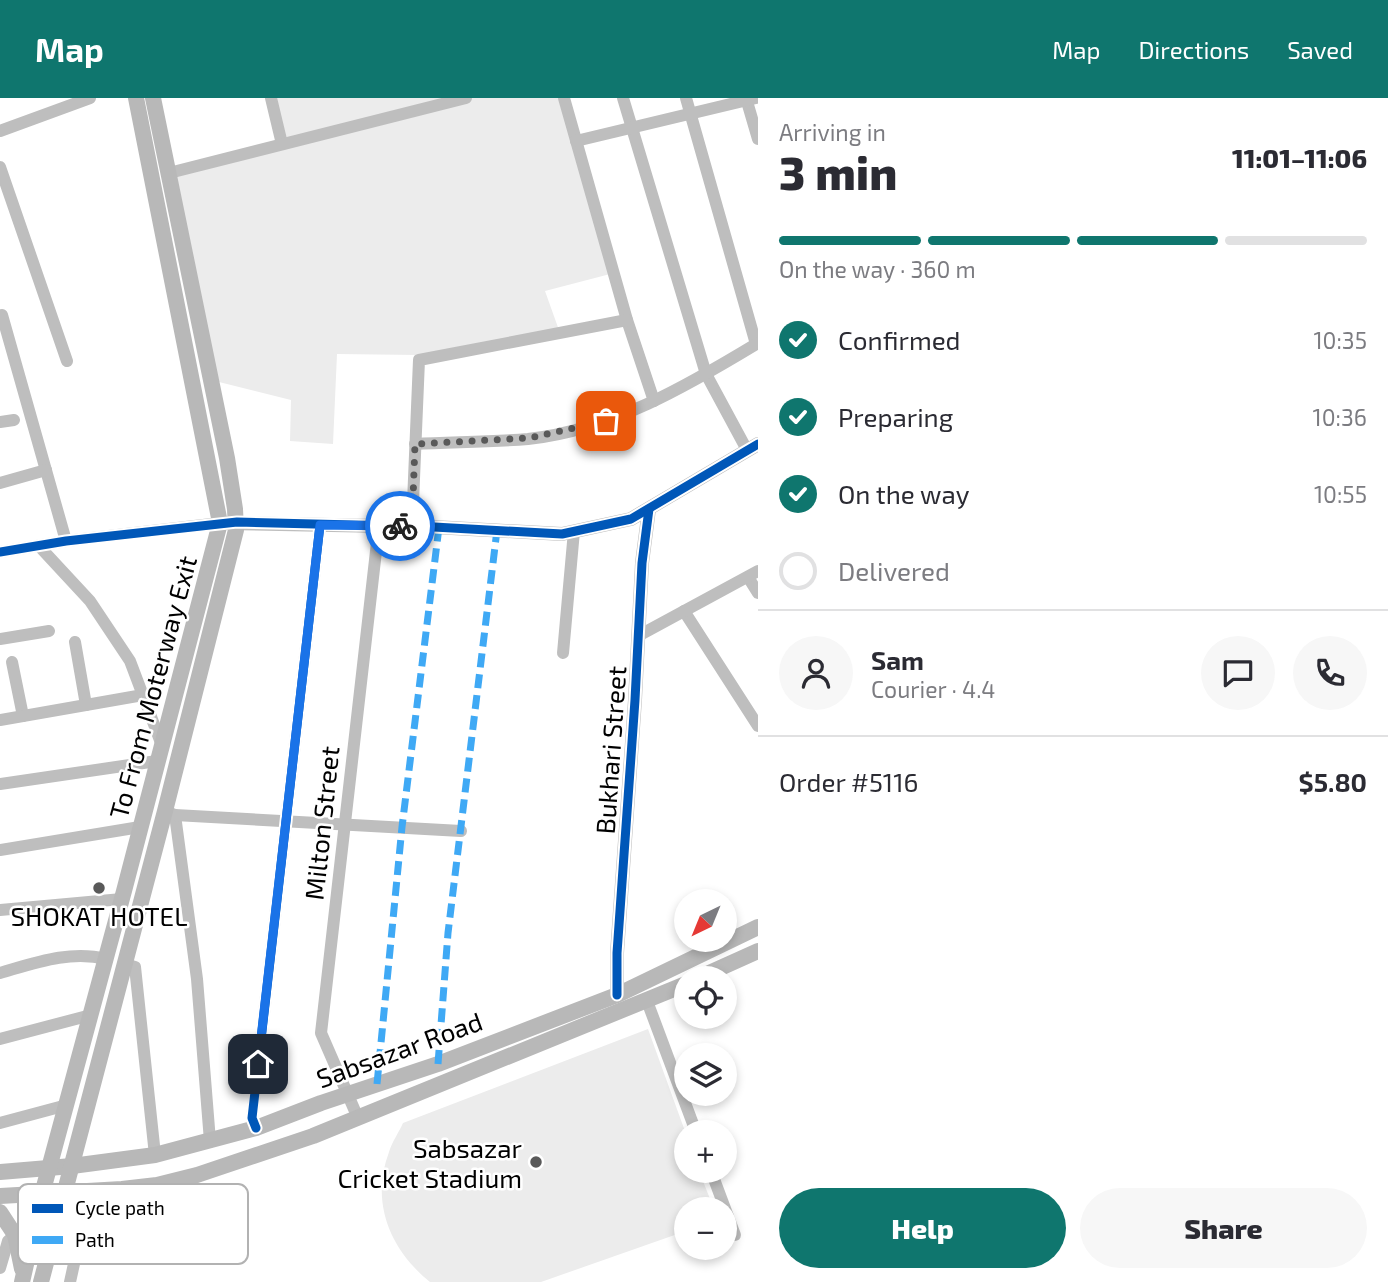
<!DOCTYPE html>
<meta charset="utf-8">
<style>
:root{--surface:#fff;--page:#f7f7f7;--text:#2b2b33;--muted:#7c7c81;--line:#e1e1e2;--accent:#0f766e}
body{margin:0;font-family:"Exo 2",sans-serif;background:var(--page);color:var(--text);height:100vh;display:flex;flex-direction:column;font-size:26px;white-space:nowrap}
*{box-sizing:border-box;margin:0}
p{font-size:23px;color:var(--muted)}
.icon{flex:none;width:38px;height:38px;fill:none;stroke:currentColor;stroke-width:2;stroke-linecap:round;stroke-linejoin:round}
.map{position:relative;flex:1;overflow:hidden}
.panel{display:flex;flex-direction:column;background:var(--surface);width:630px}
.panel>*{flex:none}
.needle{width:46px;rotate:223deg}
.fabs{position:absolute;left:674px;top:791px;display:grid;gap:14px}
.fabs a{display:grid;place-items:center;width:63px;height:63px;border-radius:50%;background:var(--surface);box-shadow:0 4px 10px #0003;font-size:35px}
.pin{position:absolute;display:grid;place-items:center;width:60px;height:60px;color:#fff;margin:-30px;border-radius:14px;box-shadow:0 4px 10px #0006}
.courier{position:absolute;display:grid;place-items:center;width:70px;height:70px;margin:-35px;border:5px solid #1a73e8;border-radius:50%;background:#fff;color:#222;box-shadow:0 2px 9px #0007}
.overview em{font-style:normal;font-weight:800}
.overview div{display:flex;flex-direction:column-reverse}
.overview{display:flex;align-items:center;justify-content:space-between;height:119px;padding:0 21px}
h1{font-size:46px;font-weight:800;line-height:52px}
.bar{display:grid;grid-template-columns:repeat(4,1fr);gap:10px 7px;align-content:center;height:84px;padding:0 21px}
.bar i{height:9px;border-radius:5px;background:var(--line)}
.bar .current{background:var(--accent)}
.bar p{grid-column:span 4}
.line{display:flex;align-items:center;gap:18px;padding:0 21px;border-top:2px solid var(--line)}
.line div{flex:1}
.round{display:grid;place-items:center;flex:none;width:74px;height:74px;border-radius:37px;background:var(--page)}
ol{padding:0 21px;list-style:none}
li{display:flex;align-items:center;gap:21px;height:77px}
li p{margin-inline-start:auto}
li .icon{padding:7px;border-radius:50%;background:var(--accent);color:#fff;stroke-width:4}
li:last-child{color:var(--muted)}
li i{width:38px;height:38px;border:4px solid var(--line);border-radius:50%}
.primary-button{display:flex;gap:14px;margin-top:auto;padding:14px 21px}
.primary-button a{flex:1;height:80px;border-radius:42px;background:var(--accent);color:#fff;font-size:28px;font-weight:800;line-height:80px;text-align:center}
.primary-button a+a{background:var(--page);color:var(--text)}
header{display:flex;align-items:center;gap:42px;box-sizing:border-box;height:98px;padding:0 35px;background:var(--accent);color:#fff}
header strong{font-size:33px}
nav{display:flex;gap:38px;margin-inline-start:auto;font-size:24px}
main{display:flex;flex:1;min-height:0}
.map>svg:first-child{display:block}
.green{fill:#ececec}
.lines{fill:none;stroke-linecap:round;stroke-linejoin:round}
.minor{stroke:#bebebe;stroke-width:12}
.tertiary{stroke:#bebebe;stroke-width:14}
.secondary{stroke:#b8b8b8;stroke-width:16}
.quiet{stroke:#3fa9f5;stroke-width:7;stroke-dasharray:14 7;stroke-linecap:butt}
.cycleway-casing{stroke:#fff;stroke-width:13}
.cycleway{stroke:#0057b8;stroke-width:9}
.done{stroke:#595959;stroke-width:7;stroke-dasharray:0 12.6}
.route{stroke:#1a73e8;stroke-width:9}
.poi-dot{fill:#595959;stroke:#fff;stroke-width:2.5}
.labels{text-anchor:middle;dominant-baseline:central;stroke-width:5;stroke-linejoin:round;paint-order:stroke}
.street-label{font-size:26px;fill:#000;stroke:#fff}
.poi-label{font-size:26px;fill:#000;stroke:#fff}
.key{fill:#fff;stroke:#b2b2b2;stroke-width:2}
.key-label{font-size:19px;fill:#000}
</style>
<header>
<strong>Map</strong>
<nav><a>Map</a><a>Directions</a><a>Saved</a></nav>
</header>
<main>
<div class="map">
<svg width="758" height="1184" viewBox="0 0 758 1184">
<rect width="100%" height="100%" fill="#fff"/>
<g class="green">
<path d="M270 0H564L614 175 545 193 560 235 418 257 337 256 333 346 290 343 291 302 211 282 169 75 281 47Z"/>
<path d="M648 931 686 1036V1073H699L714 1111H686V1133L541 1184H430C390 1152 370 1104 389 1054 392 1044 399 1034 403 1025Z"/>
</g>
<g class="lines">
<g class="minor">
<path d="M271 0 282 46"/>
<path d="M564 0 627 222 654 303"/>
<path d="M623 0 706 276 747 352"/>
<path d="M686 0 756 246"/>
<path d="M746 0 758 41"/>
<path d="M0 33 90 0"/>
<path d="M576 43 756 0"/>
<path d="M0 69 67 263"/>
<path d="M169 75 466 0"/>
<path d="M2 217 66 443"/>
<path d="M0 324 14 322"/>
<path d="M415 346C453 344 490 344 528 341 612 332 687 288 758 245"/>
<path d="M0 385 46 372"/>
<path d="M412 428 419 262 627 222"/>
<path d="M39 448 90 503 130 563 161 645"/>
<path d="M0 454 66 443 220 425"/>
<path d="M748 479 758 495"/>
<path d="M684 513 758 628"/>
<path d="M638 538 758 473"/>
<path d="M0 541 49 533"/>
<path d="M75 544 86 607"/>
<path d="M563 555 574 433"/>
<path d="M12 564 23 618"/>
<path d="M0 622 143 597"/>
<path d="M0 686 157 663"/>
<path d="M165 713 175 717 197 881 210 1043"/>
<path d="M175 717 461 733"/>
<path d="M0 752 140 729"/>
<path d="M0 812 122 801"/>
<path d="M125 866 135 869 155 1057"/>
<path d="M0 875C35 865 70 852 106 861"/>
<path d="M647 903 696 1034"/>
<path d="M0 941 91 917"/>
<path d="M358 1020 321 935 379 427"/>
<path d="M0 1025 67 1007"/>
<path d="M256 1030 252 1020 320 427"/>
<path d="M711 1073 735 1137"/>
<path d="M0 1170 8 1143 15 1137"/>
<path d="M70 1184 90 1093"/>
</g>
<g class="tertiary">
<path d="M224 425 434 429 562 436 631 421 758 346"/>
<path d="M617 897V855L635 602 642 465 649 411"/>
</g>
<g class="secondary">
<path d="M698 880 758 853"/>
<path d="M0 1074 72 1068 155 1057 256 1030 321 1005 438 966 617 897 758 829"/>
<path d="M0 1098 122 1091 157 1087 197 1077 313 1038 686 886"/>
<path d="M0 1114 15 1137 22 1171"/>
<path d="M22 1184 42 1096 124 793 220 425 136 0"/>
<path d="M41 1184 165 713 236 432 235 411 227 360 153 0"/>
</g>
<g class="quiet">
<path d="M438 966 448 835 497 432"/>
<path d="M377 986 402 729 439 429"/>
</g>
<defs>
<g id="cycleway">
<path d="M0 454 66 443 237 424 434 429 562 436 631 421 758 346"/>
<path d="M617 897V855L635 602 642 465 649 411"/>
<path d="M256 1030 252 1020 320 427"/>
</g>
</defs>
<use href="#cycleway" class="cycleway-casing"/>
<use href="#cycleway" class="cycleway"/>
</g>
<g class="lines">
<path class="done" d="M400 428H412L415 346 529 340 606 323"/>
<path class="route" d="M258 966 320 427 400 428"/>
</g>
<g class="poi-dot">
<circle cx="99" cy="790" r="7"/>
<circle cx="536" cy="1064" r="7"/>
</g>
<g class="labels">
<g class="street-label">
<text transform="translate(152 589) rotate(-75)">To From Moterway Exit</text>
<text transform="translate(610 652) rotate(-86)">Bukhari Street</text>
<text transform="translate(321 725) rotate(-84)">Milton Street</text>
<text transform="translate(399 951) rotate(-20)">Sabsazar Road</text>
</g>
<g class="poi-label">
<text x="99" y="817">SHOKAT HOTEL</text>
<text x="522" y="1049" text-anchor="end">Sabsazar<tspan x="522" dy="30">Cricket Stadium</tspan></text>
</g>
</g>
<rect x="18" y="1086" width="230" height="80" rx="10" class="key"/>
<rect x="32" y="1106" width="31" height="9" fill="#0057b8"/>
<rect x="32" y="1138" width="31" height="8" fill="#3fa9f5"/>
<g class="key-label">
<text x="75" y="1117">Cycle path</text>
<text x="75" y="1149">Path</text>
</g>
</svg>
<div class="fabs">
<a><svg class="needle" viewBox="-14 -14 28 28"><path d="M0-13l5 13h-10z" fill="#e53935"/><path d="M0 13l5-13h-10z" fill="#7c7c81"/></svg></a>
<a><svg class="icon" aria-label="locate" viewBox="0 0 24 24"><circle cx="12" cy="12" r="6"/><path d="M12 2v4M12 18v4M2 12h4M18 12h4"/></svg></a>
<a><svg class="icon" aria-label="layers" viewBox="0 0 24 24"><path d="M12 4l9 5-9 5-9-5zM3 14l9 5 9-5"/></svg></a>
<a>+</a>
<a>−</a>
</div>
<div class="pin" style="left:606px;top:323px;background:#ea580c"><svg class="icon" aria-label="bag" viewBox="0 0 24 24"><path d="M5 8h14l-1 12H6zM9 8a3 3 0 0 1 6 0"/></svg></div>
<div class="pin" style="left:258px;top:966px;background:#1f2937"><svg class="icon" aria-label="home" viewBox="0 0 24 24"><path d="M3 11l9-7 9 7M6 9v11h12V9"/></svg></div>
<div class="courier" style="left:400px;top:428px"><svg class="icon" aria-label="bike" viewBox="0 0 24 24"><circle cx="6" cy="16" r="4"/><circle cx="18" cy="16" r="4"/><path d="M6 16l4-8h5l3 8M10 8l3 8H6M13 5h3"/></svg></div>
</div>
<section class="panel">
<div class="overview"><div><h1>3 min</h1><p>Arriving in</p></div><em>11:01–11:06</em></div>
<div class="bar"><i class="current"></i><i class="current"></i><i class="current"></i><i></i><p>On the way · 360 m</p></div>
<ol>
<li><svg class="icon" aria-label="check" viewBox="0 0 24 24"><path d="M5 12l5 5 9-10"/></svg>Confirmed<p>10:35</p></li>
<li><svg class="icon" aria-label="check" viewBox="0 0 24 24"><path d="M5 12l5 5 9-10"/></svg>Preparing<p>10:36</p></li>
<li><svg class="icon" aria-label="check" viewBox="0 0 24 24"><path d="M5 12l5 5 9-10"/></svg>On the way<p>10:55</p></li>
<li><i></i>Delivered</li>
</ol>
<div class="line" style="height:126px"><a class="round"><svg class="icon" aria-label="person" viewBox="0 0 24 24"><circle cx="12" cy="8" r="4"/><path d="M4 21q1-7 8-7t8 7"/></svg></a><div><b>Sam</b><p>Courier · 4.4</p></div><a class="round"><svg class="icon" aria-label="chat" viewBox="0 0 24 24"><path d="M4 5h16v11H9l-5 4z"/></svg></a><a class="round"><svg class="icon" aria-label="phone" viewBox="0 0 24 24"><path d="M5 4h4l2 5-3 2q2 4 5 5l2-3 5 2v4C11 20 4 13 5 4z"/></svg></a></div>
<div class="line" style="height:91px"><div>Order #5116</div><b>$5.80</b></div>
<div class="primary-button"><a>Help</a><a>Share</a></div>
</section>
</main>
